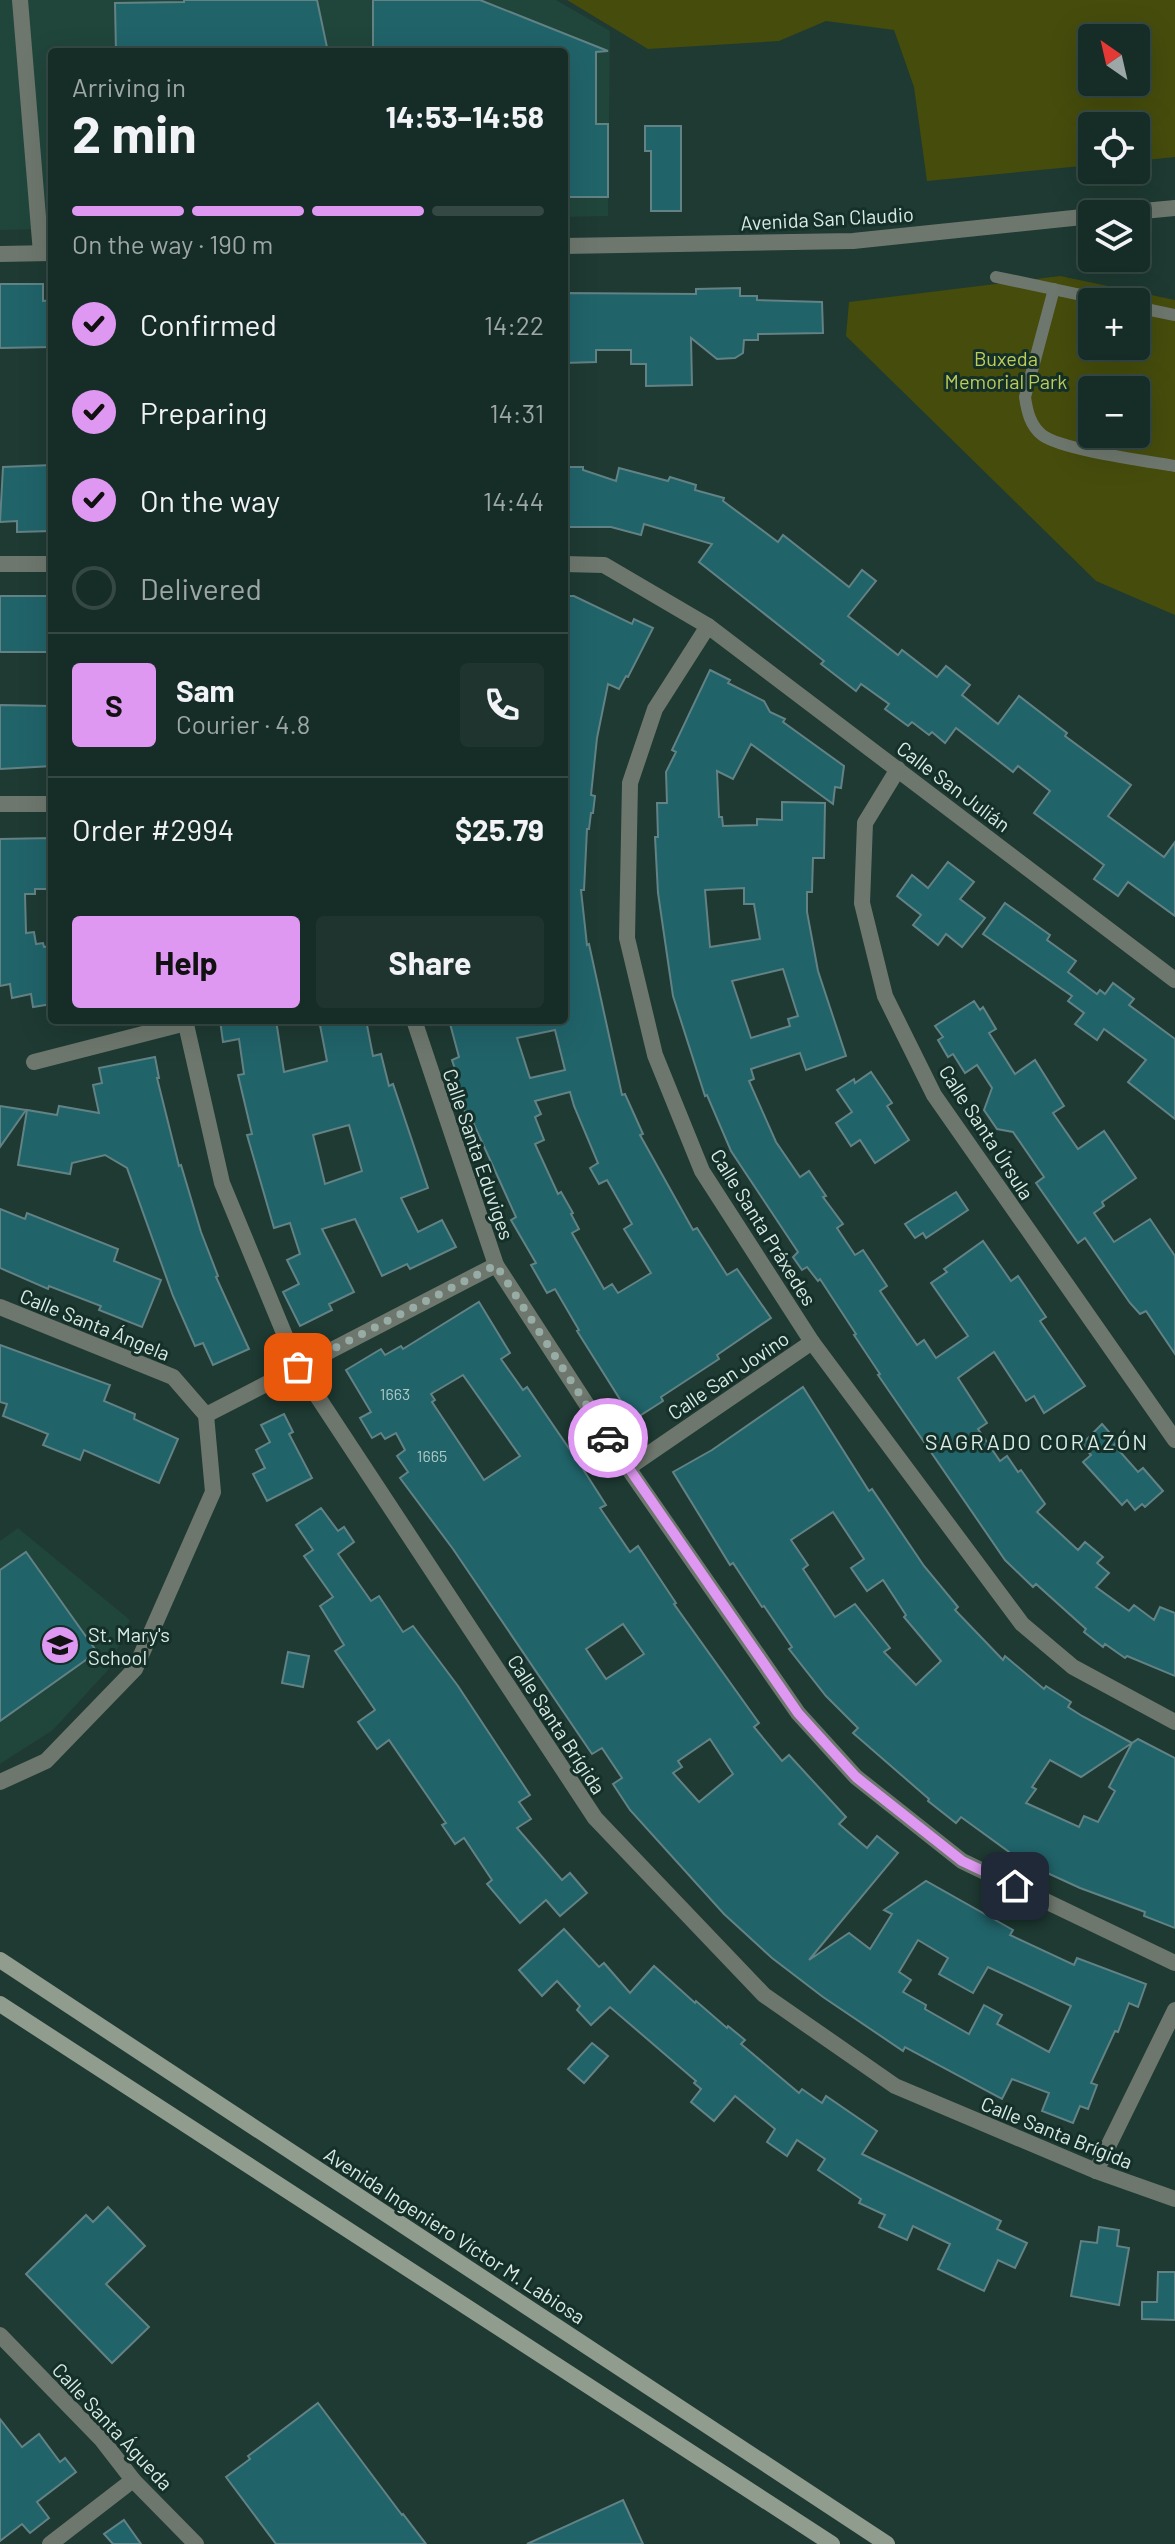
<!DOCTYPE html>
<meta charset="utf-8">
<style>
:root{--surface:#162c26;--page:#1f342e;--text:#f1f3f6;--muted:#9ea7a7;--line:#354843;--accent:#df98f2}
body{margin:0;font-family:Barlow,sans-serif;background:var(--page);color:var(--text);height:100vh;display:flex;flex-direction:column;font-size:30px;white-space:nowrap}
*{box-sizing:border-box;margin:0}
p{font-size:26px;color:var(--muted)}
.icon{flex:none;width:44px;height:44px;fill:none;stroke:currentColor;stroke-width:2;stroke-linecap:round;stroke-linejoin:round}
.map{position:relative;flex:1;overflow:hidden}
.details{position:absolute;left:48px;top:48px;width:520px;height:976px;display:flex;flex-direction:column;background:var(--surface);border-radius:8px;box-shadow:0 8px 32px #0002,0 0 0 2px var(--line)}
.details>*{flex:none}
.needle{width:52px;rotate:326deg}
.controls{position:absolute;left:1078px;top:24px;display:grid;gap:16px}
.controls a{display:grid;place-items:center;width:72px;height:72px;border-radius:8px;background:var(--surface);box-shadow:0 8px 32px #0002,0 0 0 2px var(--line);font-size:40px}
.pin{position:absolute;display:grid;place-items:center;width:68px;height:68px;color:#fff;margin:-34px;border-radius:16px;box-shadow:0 4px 12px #0006}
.courier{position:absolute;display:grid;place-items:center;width:80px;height:80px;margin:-40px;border:6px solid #df98f2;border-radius:50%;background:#fff;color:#222;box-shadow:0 2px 10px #0007}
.head em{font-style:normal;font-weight:700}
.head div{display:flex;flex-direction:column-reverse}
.head{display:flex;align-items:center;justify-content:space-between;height:136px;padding:0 24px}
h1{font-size:52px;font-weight:700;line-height:60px}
.bar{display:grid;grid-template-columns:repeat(4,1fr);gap:12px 8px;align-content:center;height:96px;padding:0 24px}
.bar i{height:10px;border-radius:6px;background:var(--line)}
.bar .on{background:var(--accent)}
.bar p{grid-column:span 4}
.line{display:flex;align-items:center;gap:20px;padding:0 24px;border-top:2px solid var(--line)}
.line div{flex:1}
.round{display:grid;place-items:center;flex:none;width:84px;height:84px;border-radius:8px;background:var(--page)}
ol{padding:0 24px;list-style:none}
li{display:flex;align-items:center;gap:24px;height:88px}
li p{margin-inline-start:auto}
li .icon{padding:8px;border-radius:50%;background:var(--accent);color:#111;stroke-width:4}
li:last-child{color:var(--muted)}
li i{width:44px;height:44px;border:4px solid var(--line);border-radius:50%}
.cta{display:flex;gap:16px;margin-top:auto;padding:16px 24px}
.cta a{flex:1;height:92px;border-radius:8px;background:var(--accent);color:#111;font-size:32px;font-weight:700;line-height:92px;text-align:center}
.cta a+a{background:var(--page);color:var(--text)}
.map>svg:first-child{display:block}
.built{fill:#20453b}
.green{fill:#454c0c;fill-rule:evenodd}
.building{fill:#206369;stroke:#628285;stroke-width:2;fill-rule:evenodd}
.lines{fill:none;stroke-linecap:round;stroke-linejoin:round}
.service{stroke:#6e776e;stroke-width:12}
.minor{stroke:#6e776e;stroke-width:16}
.tertiary{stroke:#6e776e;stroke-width:16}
.secondary{stroke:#8f9c8e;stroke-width:16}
.done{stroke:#98aca6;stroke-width:8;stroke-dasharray:0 14.4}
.route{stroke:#df98f2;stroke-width:10}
.labels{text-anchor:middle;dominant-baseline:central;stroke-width:6;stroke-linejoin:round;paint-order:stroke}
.number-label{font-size:16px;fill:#acc8c6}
.street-label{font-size:20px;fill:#daeae5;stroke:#143028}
.park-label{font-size:20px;fill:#becc59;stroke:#143028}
.poi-label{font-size:20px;fill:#daeae5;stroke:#143028;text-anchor:start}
.neighbourhood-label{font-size:22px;letter-spacing:2px;fill:#daeae5;stroke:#143028}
</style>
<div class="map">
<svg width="1175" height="2544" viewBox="0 0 1175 2544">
<rect width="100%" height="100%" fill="#1e3a32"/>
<g class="built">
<path d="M0 0H556L610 31 608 216 564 217V52H52V229L0 230Z"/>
<path d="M18 1528 130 1620 108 1670 53 1730 0 1764V1541Z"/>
</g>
<g class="green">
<path d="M567 0H1175V157L1136 161V126H1092V165L927 181 914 87 894 30 826 21 779 41 648 49ZM1092 38H1136V82H1092Z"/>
<path d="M1060 276 1175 300V615L1096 581 846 336 849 302ZM1092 302H1136V346H1092ZM1092 390H1136V434H1092Z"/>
</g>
<g class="building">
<path d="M184 0H317L328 52H116L115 3 184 2Z"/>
<path d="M373 0H480L608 51 596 52V124H608V197H564V52H373Z"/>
<path d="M645 126H681V211H651V151H645Z"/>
<path d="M0 284H43V301L52 300V347L0 348Z"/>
<path d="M740 288V296H757V300L822 302 823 333 758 334V340H744L743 353 735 358 717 359 691 338 692 385 646 386V364H631V350H596V362L564 363V293L696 294V289Z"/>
<path d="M52 465V531L17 532V521L0 522 3 467Z"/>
<path d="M564 467H583V470L616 481 619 468 668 481 670 477 696 485 695 490 724 498 723 501 778 542 783 535 849 587 862 570 876 581 848 616 898 655 902 650 937 677 946 666 970 685 962 695 998 724 1019 696 1067 733 1065 736 1131 785 1108 816 1164 857 1175 842V916L1128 882 1118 896 1094 879 1104 865 1034 813 1050 791 1018 766 1013 772 956 728 945 743 932 732 929 735 912 722 908 726 885 709 889 704 861 684 856 691 821 664 824 661 699 562 712 544 644 524 641 535 611 527H564Z"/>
<rect x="0" y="596" width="52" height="56"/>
<path d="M564 596H574L632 624 634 619 653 628 628 677 626 676 619 689 608 684 597 738 591 795 595 796 593 813H591L589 829H587L584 890H581L587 945 589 944 622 1095 625 1094 643 1134 640 1135 693 1230 697 1228 727 1275 737 1269 771 1318 717 1355 719 1359 661 1397 663 1401 633 1420 577 1331 579 1330 555 1289 547 1293 531 1265 536 1263 511 1220 516 1217 468 1111 465 1112 452 1070 455 1069 452 1060 459 1057 449 1020H564ZM555 1030 565 1070 530 1078 517 1038ZM570 1092 574 1106 598 1163 590 1168 599 1184 607 1180 632 1224 624 1229 651 1273 618 1293 612 1284 604 1289 572 1233 579 1229 571 1214 573 1213 561 1192 558 1194 535 1144 544 1140 535 1117 541 1114 535 1101Z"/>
<path d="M710 670 730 680 728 683 764 701 770 712 785 719 783 722 844 766 841 788 835 787 833 804 751 744 733 779 717 771 719 817H722L723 826 757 825V819L782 820V802L825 803 824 858H813L812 892H807V912L818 971 846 1056 806 1070 800 1053 751 1069 754 1079 749 1081 776 1142 800 1177 809 1171 826 1196 823 1197 843 1224 837 1228 855 1255 863 1250 887 1286 880 1291 917 1345 924 1340 936 1358 968 1336 931 1283 947 1272 944 1269 983 1241 1011 1281 1018 1276 1046 1317 1040 1321 1085 1386 1044 1413 1034 1396 1026 1401 994 1352 958 1378 987 1423 978 1429 1000 1461 1007 1456 1018 1472 1021 1470 1045 1504 1037 1512 1078 1550 1085 1542 1103 1557 1097 1563 1109 1573 1096 1587 1129 1611 1134 1605 1154 1620 1160 1607 1175 1613V1676L1127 1656 1125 1658 1105 1644 1103 1647 1084 1632 1086 1629 1036 1584 1033 1587 1005 1560 878 1375 880 1374 854 1335 856 1334 820 1279 818 1281 807 1267 802 1270 793 1257 798 1252 731 1151 707 1095 705 1096 673 996 658 893 655 837H658L657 803H667L666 772 676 752 672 750ZM744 888V904H754L760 939 710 947 705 890ZM783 969 798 1016 788 1019 790 1026 751 1038 732 981Z"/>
<path d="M0 705 52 706V766L0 769Z"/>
<path d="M52 838V889H35V894H25L26 933 34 932 36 944 43 943 44 947 52 946V1004L33 1007 31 994 12 998 10 984 0 986V839Z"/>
<path d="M948 862 974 882 960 899 985 918 962 947 946 934 938 945 913 925 921 915 897 896 912 875 928 888Z"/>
<path d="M1005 903 1050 935 1047 940 1076 961 1068 972 1097 994 1100 990 1105 994 1113 983 1134 999 1129 1005 1175 1039V1119L1128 1082 1146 1060 1104 1029 1097 1040 1075 1024 1084 1013 1068 1001 1072 996 983 934Z"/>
<path d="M974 1001 980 1010 983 1007 996 1029 989 1033 1015 1074 1035 1060 1064 1106 1053 1113 1078 1149 1104 1131 1136 1178 1102 1202 1104 1206 1094 1213 1114 1242 1150 1219 1175 1256V1354L1146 1311 1140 1314 1130 1303 1085 1238 1078 1243 1036 1183 1044 1177 1013 1132 997 1129 984 1110 992 1088 977 1065 965 1073 953 1054 948 1057 938 1040 943 1037 935 1026Z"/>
<path d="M220 1020H276L284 1072 327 1061 319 1020H366L373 1056 381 1054 389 1086 393 1084 428 1188 401 1198 418 1232 442 1220 456 1247 410 1269 407 1264 382 1276 355 1219 322 1229 354 1292 329 1304 332 1310 300 1326 283 1292 299 1284 287 1260 300 1254 290 1223 274 1228 247 1135 252 1134 238 1075 244 1074 239 1039 223 1042ZM349 1125 362 1171 325 1184 313 1135Z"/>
<path d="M155 1057 159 1078H157L179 1166 181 1165 201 1232 218 1276 216 1277 249 1349 213 1365 203 1343 195 1346 173 1296 127 1168 105 1155 72 1163 70 1174 18 1165 27 1110 57 1115 59 1106 99 1113 93 1085 102 1083 99 1068Z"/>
<path d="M871 1072 892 1103 887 1106 909 1140 875 1163 860 1140 851 1146 836 1123 852 1112 837 1090 854 1079 855 1083Z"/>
<path d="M0 1106 26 1110 0 1147Z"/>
<path d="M956 1192 968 1210 926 1238 923 1233 915 1238 905 1224Z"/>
<path d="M0 1209 25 1219 27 1213 118 1249 114 1261 161 1280 142 1327 99 1310 101 1306 49 1286 48 1289 0 1268Z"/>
<path d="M479 1302 510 1353 501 1359 523 1390 527 1387 581 1466 606 1505 600 1508 630 1552 638 1546 676 1603 674 1604 759 1723 754 1727 782 1761 789 1755 846 1817 839 1824 867 1848 877 1836 898 1853 809 1960 849 1933 870 1949 892 1914 884 1910 926 1881 1013 1930 1010 1935 1074 1965 1077 1958 1146 1984 1138 2007 1129 2003 1118 2032 1115 2031 1091 2083 1097 2085 1088 2109 1080 2106 1073 2123 1042 2111 1049 2093 1012 2079 1002 2099 905 2047 903 2051 823 1997 772 1958 724 1914 630 1810 613 1784 622 1778 602 1748 592 1754 453 1549 400 1478 408 1472 397 1456 405 1450 396 1433 385 1439 381 1433 372 1438 360 1418 371 1412 346 1370 381 1349 385 1355 401 1346 403 1349ZM463 1375 520 1456 484 1480 432 1402 435 1400 431 1394ZM623 1624 644 1654 606 1679 586 1649ZM710 1739 733 1774 699 1802 673 1773 682 1767 678 1761ZM918 1940 948 1958 939 1974 973 1993 988 1967 1071 2006 1049 2052 997 2024 1002 2015 984 2005 969 2034 925 2009 926 2005 903 1992 911 1980 899 1972Z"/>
<path d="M0 1345 110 1385 104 1401 135 1414 134 1419 178 1439 159 1483 84 1450 80 1460 43 1445 48 1434 3 1416 7 1404 0 1402Z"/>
<path d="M803 1387 869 1491 872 1489 924 1566 958 1607 955 1610 1003 1660 1005 1656 1044 1689 1046 1686 1071 1702 1068 1707 1082 1716 1132 1743 1138 1739 1175 1758V1928L1144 1916 1145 1912 1080 1888 1008 1855 1009 1852 961 1817 956 1823 928 1801 929 1799 853 1733 858 1728 826 1696 789 1649 792 1647 764 1606 762 1607 733 1563 730 1565 673 1472 712 1450ZM833 1512 864 1559 851 1568 867 1591 883 1580 906 1615 904 1617 941 1661 916 1685 884 1652 890 1648 855 1604 835 1617 803 1569 808 1565 791 1540ZM1132 1743 1109 1787 1115 1791 1098 1822 1084 1816 1079 1827 1026 1803 1036 1789 1032 1787 1050 1760 1081 1777Z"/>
<path d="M284 1414 293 1432 289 1434 312 1478 267 1501 253 1474 265 1468 256 1450 270 1442 261 1425Z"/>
<path d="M1102 1424 1118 1442 1114 1445 1138 1472 1143 1468 1163 1491 1145 1507 1142 1504 1135 1510 1127 1500 1122 1505 1083 1462 1091 1455 1082 1444Z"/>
<path d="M321 1508 338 1531 344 1527 354 1542 338 1554 371 1601 379 1596 403 1632 413 1626 458 1686 530 1795 519 1802 531 1819 517 1828 562 1880 570 1873 587 1893 560 1916 546 1900 520 1923 487 1884 492 1880 464 1838 455 1844 442 1825 446 1823 389 1740 377 1749 358 1722 375 1710 335 1651 344 1645 320 1606 333 1597 304 1556 313 1550 296 1525Z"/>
<path d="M26 1552 97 1652 0 1721V1570Z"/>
<path d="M288 1652 309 1656 303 1687 282 1683Z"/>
<path d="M564 1929 599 1967 604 1963 630 1993 654 1966 695 2003 696 2001 727 2028 728 2026 745 2040 741 2044 799 2093 802 2089 822 2103 826 2096 877 2131 862 2154 1001 2221 997 2229 1027 2243 1015 2268 998 2260 984 2291 938 2269 950 2244 913 2226 907 2240 879 2227 885 2215 859 2203 861 2199 818 2170 825 2159 797 2140 787 2156 767 2142 775 2129 735 2096 714 2121 691 2102 701 2089 694 2083 696 2081 610 2007 591 2025 577 2010 580 2006 557 1981 542 1996 519 1970Z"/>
<path d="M592 2043 608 2056 584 2083 568 2069Z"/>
<path d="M108 2207 145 2246 106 2284 149 2327 112 2363 26 2274 86 2215 93 2222Z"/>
<path d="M1099 2227 1119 2230 1117 2246 1129 2248 1119 2305 1071 2296 1081 2241 1097 2243Z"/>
<path d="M1158 2272H1175V2320L1142 2319V2302H1157Z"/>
<path d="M318 2403 402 2515 403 2514 426 2544H276L226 2477 250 2459 248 2456Z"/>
<path d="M0 2419 22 2447 39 2434 60 2462 65 2458 76 2472 37 2502 49 2518 30 2533 22 2524 0 2541Z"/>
<path d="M623 2500 643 2544H527Z"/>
<path d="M124 2520 141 2544H113L104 2534Z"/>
</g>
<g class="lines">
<g class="service">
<path d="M996 277 1114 302"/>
<path d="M1054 289 1025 397C1027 411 1030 425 1042 435 1062 450 1146 461 1175 466"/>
<path d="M1136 307 1175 315"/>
</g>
<g class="minor">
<path d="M20 0 41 253"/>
<path d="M0 564H52"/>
<path d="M564 564 604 565 708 626 1175 980"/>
<path d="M708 626 655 709 630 783 627 938 655 1055 702 1171 812 1342 1022 1624 1073 1667 1175 1722"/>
<path d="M898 769 865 823 862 903 885 996 934 1095 1175 1440"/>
<path d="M0 804H52"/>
<path d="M185 1020 222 1183 298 1367 595 1818 764 1995 895 2086 1096 2171 1175 2199"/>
<path d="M414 1020 496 1265 628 1468 798 1713 856 1777 962 1861 1175 1963"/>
<path d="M34 1062 186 1023"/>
<path d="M0 1307 173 1377 206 1415"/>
<path d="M206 1415 496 1265"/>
<path d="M628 1468 812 1342"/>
<path d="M0 1782 46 1761 135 1669 213 1492 206 1415"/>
<path d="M1096 2171 1175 2010"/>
<path d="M50 2544 133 2480"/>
</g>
<g class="tertiary">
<path d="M1112 214 1175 208"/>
<path d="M564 246 853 241 1092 216"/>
<path d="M0 254 52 253"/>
<path d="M0 2335 102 2440 133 2480 196 2544"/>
</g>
<g class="secondary">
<path d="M0 1960 887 2544"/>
<path d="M0 2004 832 2544"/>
</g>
</g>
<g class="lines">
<path class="done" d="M298 1367 496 1265 608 1438"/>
<path class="route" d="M608 1438 798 1713 856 1777 962 1861 1015 1886"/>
</g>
<defs>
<symbol id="school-disc" viewBox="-11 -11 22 22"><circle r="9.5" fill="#df98f2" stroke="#143028"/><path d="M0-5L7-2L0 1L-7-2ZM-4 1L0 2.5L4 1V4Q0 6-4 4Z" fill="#111"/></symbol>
</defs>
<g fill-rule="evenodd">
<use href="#school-disc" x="38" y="1623" width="44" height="44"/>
</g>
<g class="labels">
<g class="number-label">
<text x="395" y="1393">1663</text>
<text x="432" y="1455">1665</text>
</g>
<g class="street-label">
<text transform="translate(827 218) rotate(-3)">Avenida San Claudio</text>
<text transform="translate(954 786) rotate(37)">Calle San Julián</text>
<text transform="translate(987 1132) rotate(57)">Calle Santa Úrsula</text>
<text transform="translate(479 1154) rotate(71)">Calle Santa Eduviges</text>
<text transform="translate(764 1227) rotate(58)">Calle Santa Práxedes</text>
<text transform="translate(95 1324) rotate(22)">Calle Santa Ángela</text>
<text transform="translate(728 1375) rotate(-34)">Calle San Jovino</text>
<text transform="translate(557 1724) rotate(57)">Calle Santa Brígida</text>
<text transform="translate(1057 2132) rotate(22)">Calle Santa Brígida</text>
<text transform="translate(455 2235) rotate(33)">Avenida Ingeniero Víctor M. Labiosa</text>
<text transform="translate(113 2426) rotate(47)">Calle Santa Águeda</text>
</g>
<g class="park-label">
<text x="1006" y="358">Buxeda<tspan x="1006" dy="23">Memorial Park</tspan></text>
</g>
<g class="poi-label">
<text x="88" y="1634">St. Mary's<tspan x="88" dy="23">School</tspan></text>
</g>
<g class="neighbourhood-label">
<text x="1037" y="1441">SAGRADO CORAZÓN</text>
</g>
</g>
</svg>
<div class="controls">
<a><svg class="needle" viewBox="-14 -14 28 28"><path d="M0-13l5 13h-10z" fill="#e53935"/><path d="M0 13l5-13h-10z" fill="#9ea7a7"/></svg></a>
<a><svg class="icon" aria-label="locate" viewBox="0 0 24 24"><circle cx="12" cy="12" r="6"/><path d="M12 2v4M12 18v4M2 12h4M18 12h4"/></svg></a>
<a><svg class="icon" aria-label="layers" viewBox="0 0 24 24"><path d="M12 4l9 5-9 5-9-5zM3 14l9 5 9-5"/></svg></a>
<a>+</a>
<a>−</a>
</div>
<div class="pin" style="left:298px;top:1367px;background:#ea580c"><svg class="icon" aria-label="bag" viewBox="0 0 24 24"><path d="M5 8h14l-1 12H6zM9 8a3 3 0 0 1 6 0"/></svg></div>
<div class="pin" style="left:1015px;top:1886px;background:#1f2937"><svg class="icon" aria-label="home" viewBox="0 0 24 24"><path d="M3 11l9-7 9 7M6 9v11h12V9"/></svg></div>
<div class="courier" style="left:608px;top:1438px"><svg class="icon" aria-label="car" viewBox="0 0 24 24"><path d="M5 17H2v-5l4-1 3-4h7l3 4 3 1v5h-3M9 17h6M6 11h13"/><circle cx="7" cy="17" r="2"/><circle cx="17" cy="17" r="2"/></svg></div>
<section class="details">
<div class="head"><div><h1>2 min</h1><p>Arriving in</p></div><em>14:53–14:58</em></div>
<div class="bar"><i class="on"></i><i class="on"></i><i class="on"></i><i></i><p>On the way · 190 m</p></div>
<ol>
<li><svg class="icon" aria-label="check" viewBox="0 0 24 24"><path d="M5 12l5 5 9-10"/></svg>Confirmed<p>14:22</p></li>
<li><svg class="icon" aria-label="check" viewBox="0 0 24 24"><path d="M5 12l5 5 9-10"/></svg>Preparing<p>14:31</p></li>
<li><svg class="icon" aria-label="check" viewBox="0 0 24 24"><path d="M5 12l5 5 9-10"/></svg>On the way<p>14:44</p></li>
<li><i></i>Delivered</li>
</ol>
<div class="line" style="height:144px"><b class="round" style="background:var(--accent);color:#111">S</b><div><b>Sam</b><p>Courier · 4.8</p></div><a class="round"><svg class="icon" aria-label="phone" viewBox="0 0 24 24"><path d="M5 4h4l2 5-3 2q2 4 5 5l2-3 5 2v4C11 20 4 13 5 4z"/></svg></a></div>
<div class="line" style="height:104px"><div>Order #2994</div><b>$25.79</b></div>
<div class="cta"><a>Help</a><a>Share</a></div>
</section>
</div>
